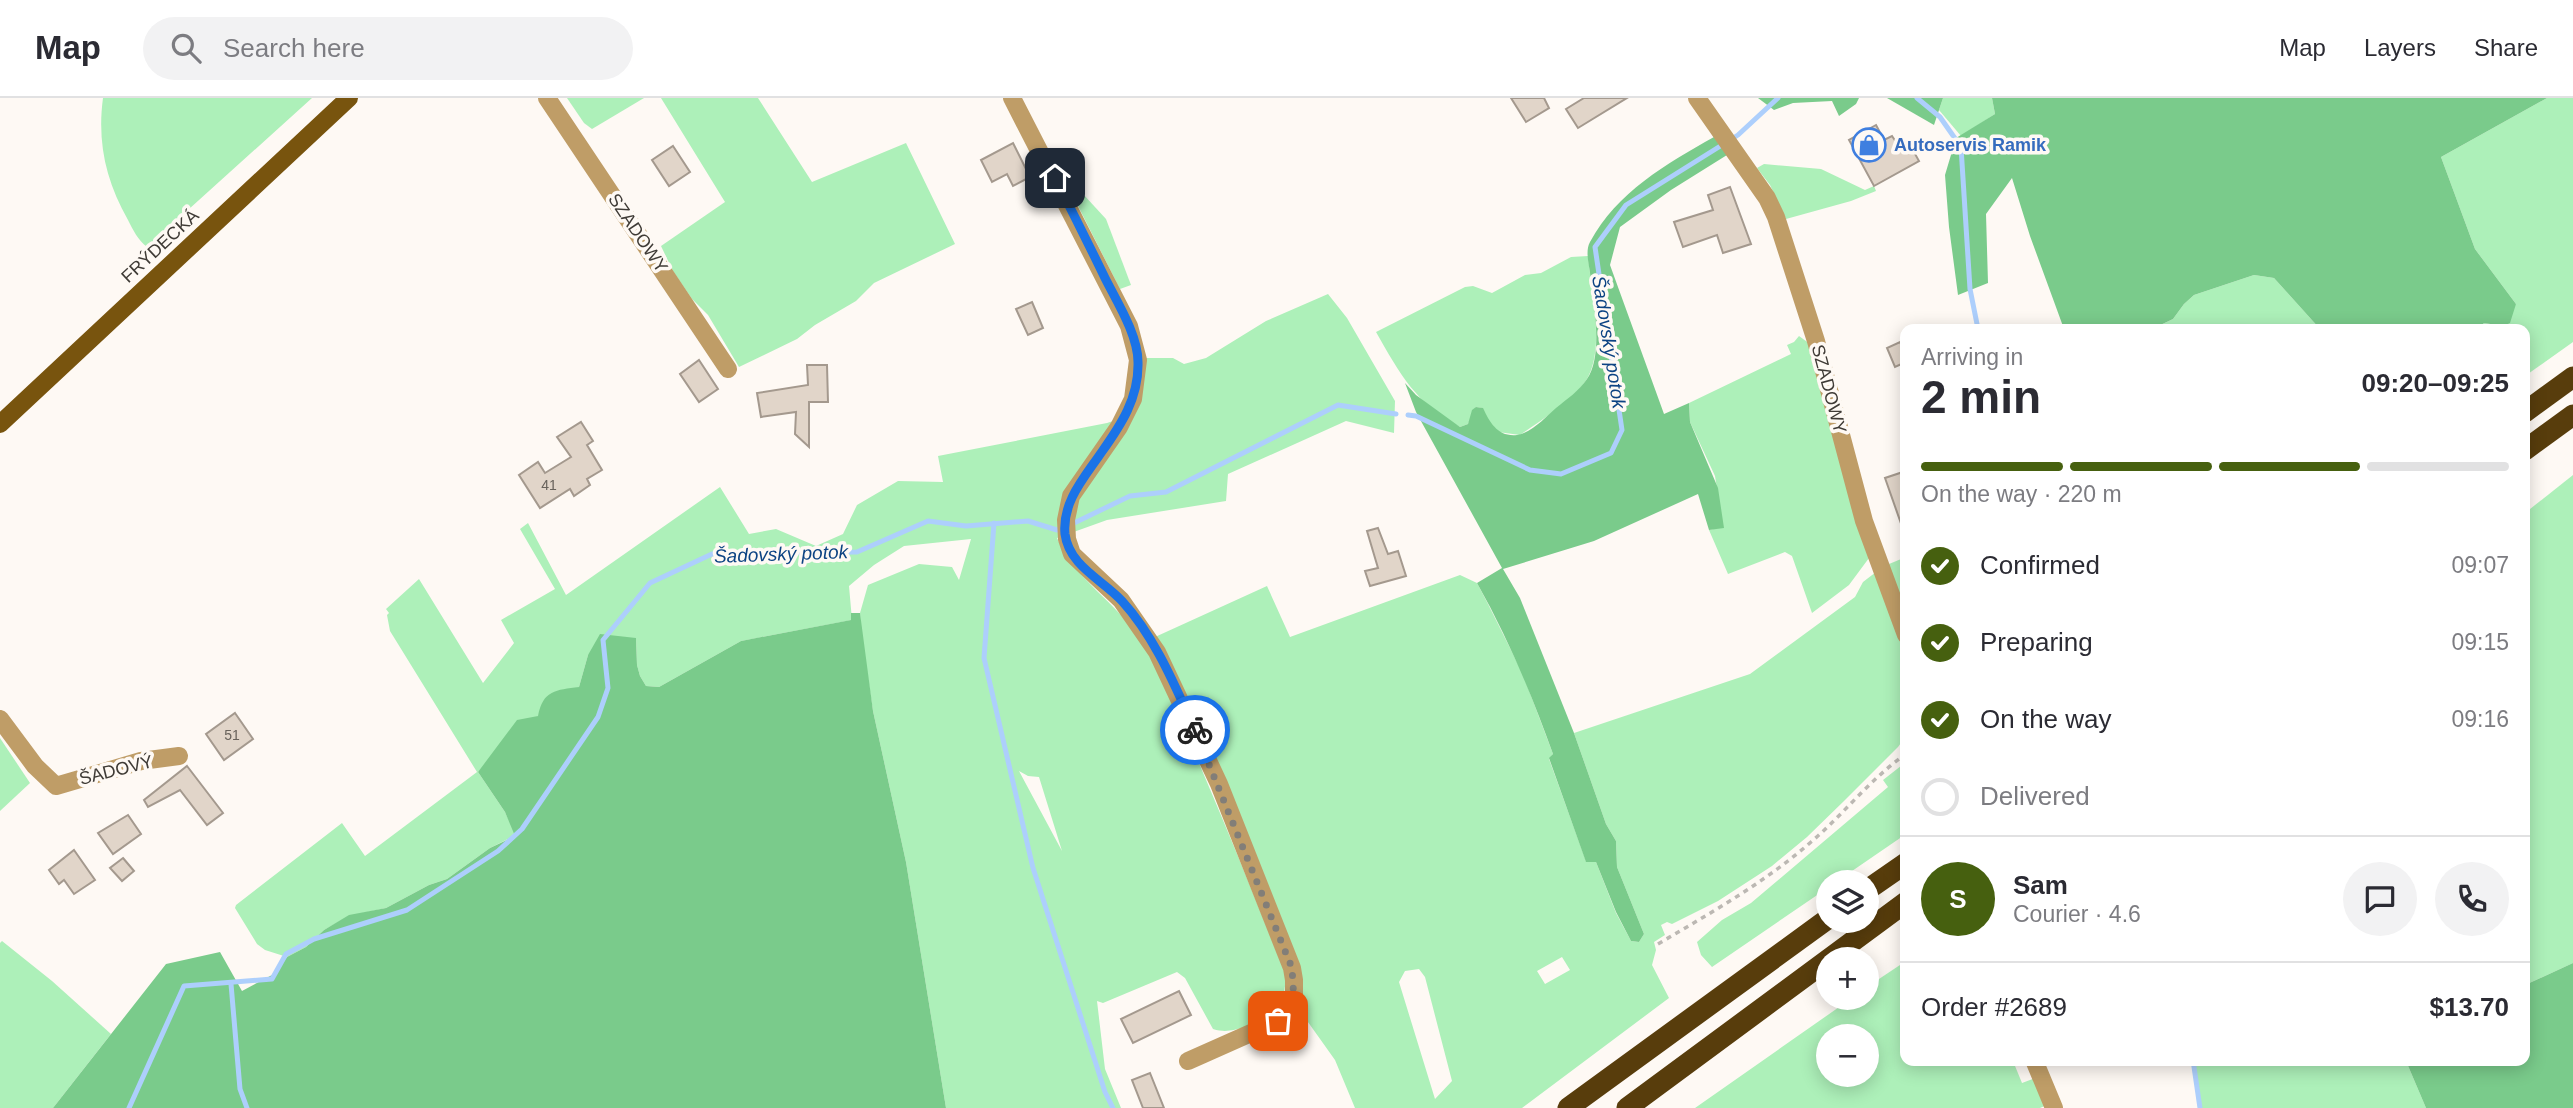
<!DOCTYPE html>
<meta charset="utf-8">
<style>
:root{--surface:#fff;--page:#f2f2f3;--text:#2b2b33;--muted:#7c7c81;--line:#e1e1e2;--accent:#46600f}
body{margin:0;font-family:Arial,sans-serif;background:var(--page);color:var(--text);height:100vh;display:flex;flex-direction:column;font-size:26px;white-space:nowrap}
*{box-sizing:border-box;margin:0}
p{font-size:23px;color:var(--muted)}
.icon{flex:none;width:38px;height:38px;fill:none;stroke:currentColor;stroke-width:2;stroke-linecap:round;stroke-linejoin:round}
.map{position:relative;flex:1;overflow:hidden}
.sheet{position:absolute;left:1900px;top:226px;width:630px;height:742px;display:flex;flex-direction:column;background:var(--surface);border-radius:14px;box-shadow:0 4px 18px #0003}
.sheet>*{flex:none}
.controls{position:absolute;left:1816px;top:772px;display:grid;gap:14px}
.controls a{display:grid;place-items:center;width:63px;height:63px;border-radius:50%;background:var(--surface);box-shadow:0 4px 18px #0003;font-size:35px}
.pin{position:absolute;display:grid;place-items:center;width:60px;height:60px;color:#fff;margin:-30px;border-radius:14px;box-shadow:0 4px 10px #0006}
.courier{position:absolute;display:grid;place-items:center;width:70px;height:70px;margin:-35px;border:5px solid #1a73e8;border-radius:50%;background:#fff;color:#222;box-shadow:0 2px 9px #0007}
.summary em{font-style:normal;font-weight:800}
.summary div{display:flex;flex-direction:column-reverse}
.summary{display:flex;align-items:center;justify-content:space-between;height:119px;padding:0 21px}
h1{font-size:46px;font-weight:800;line-height:52px}
.bar{display:grid;grid-template-columns:repeat(4,1fr);gap:10px 7px;align-content:center;height:84px;padding:0 21px}
.bar i{height:9px;border-radius:5px;background:var(--line)}
.bar .selected{background:var(--accent)}
.bar p{grid-column:span 4}
.line{display:flex;align-items:center;gap:18px;padding:0 21px;border-top:2px solid var(--line)}
.line div{flex:1}
.round{display:grid;place-items:center;flex:none;width:74px;height:74px;border-radius:37px;background:var(--page)}
ol{padding:0 21px;list-style:none}
li{display:flex;align-items:center;gap:21px;height:77px}
li p{margin-inline-start:auto}
li .icon{padding:7px;border-radius:50%;background:var(--accent);color:#fff;stroke-width:4}
li:last-child{color:var(--muted)}
li i{width:38px;height:38px;border:4px solid var(--line);border-radius:50%}
header{display:flex;align-items:center;gap:42px;box-sizing:border-box;height:98px;padding:0 35px;background:var(--surface);border-bottom:2px solid var(--line)}
header strong{font-size:33px}
nav{display:flex;gap:38px;margin-inline-start:auto;font-size:24px}
.search{width:490px;height:63px;background:var(--page);display:flex;align-items:center;gap:18px;box-sizing:border-box;padding:0 24px;border-radius:38px;color:var(--muted);font-size:26px}
.map>svg:first-child{display:block}
.green{fill:#adf0b9;fill-rule:evenodd}
.forest{fill:#7acb8b}
.lines{fill:none;stroke-linecap:round;stroke-linejoin:round}
.stream{stroke:#adcffc;stroke-width:5}
.building{fill:#e1d5c9;stroke:#a4998e;stroke-width:2}
.path{stroke:#bcb8b3;stroke-width:3.5;stroke-dasharray:5 5;stroke-linecap:butt}
.minor{stroke:#bf9d67;stroke-width:18}
.major{stroke:#78540e;stroke-width:18}
.highway{stroke:#583d0c;stroke-width:21}
.done{stroke:#827e78;stroke-width:7;stroke-dasharray:0 12.6}
.route{stroke:#1a73e8;stroke-width:9}
.labels{text-anchor:middle;dominant-baseline:central;stroke-width:7;stroke-linejoin:round;paint-order:stroke}
.number-label{font-size:14px;fill:#68625b}
.shop-label{font-size:18px;font-weight:bold;fill:#366cbe;stroke:#fef9f4;text-anchor:start}
.street-label{font-size:18px;fill:#3f3b36;stroke:#fef9f4}
.water-label{font-size:19px;font-style:italic;fill:#0c4383;stroke:#fef9f4}
</style>
<header>
<strong>Map</strong>
<div class="search"><svg class="icon" aria-label="search" viewBox="0 0 24 24"><circle cx="10" cy="10" r="6"/><path d="M15 15l6 6"/></svg>Search here</div>
<nav><a>Map</a><a>Layers</a><a>Share</a></nav>
</header>
<div class="map">
<svg width="2573" height="1010" viewBox="0 0 2573 1010">
<rect width="100%" height="100%" fill="#fef9f4"/>
<g class="green">
<path d="M103 0H312L147 149C138 142 133 132 128 122 106 83 97 45 103 0Z"/>
<path d="M567 0H644L592 31 584 25Z"/>
<path d="M661 0H758L812 84 906 45 955 146 874 185 856 203 815 227 797 241 739 269 708 217 692 201 673 173 661 148 725 104Z"/>
<path d="M1943 0H1992L1995 16 1961 38 1939 12Z"/>
<path d="M2547 0H2573V244L2525 278V231H2477L2484 225 2490 226 2516 206 2475 151 2441 59Z"/>
<path d="M1764 66 1821 71 1865 92 1874 88 1876 93 1851 103 1786 121 1770 87 1757 70Z"/>
<path d="M1083 96 1106 121 1131 187 1120 191 1074 100Z"/>
<path d="M1588 158C1591 192 1604 246 1589 277 1579 299 1540 323 1520 337L1498 334 1488 323 1482 310 1476 309 1468 326 1460 329C1416 306 1400 276 1376 234L1465 189 1473 188 1492 195 1525 177 1541 175 1571 159Z"/>
<path d="M2254 177 2274 180 2320 231H2152L2173 221 2184 206 2194 197Z"/>
<path d="M1328 196 1347 220 1395 303 1394 335 1346 323 1228 376 1226 403 1107 422 1057 440C1075 482 1117 504 1141 543 1167 585 1185 632 1204 677 1232 743 1259 809 1285 875 1288 903 1273 921 1246 929 1233 932 1226 935 1213 931L1185 880 1177 874 1103 905 1097 903 1105 971 1121 1010H946L906 764 873 613 861 534 860 515 868 487 919 466 952 469 959 482 971 441 904 448 874 467 849 488 852 522 741 543 659 589 646 588 640 578 637 567 636 540 588 557 579 589 538 618 478 674 505 714 516 737 490 750 447 781 429 787 386 810 349 818 324 832 306 849 287 859 265 852 257 846 235 810 236 807 342 725 365 758 477 674 390 533 387 517 389 515 386 511 419 481 483 585 514 545 501 522 555 491 520 431 528 425 566 497 720 389 749 436 776 431 816 448 843 436 857 407 898 383 943 384 938 358 1107 325 1134 316 1143 260H1173L1184 266 1206 260 1266 223ZM1019 673 1028 678 1039 679 1062 753Z"/>
<path d="M1799 238 1810 246 1869 460 1849 487 1812 515 1792 458 1785 454 1728 476 1709 432 1723 429 1715 378 1690 324 1689 305 1791 256 1787 247 1794 244Z"/>
<path d="M2573 377V865L2525 887V415Z"/>
<path d="M1906 459V522L1887 469 1889 466Z"/>
<path d="M1876 474 1906 561V638L1898 649 1844 703 1807 739 1772 768 1718 803 1672 826 1667 824 1661 827 1665 837 1654 844 1656 852 1652 867 1669 900 1522 1010H1355L1335 962 1298 910 1302 896 1155 539 1267 488 1290 539 1460 477 1477 485 1487 504 1522 574 1553 656 1549 661 1586 763 1596 764 1616 815 1631 843 1639 844 1644 836 1617 769 1616 743 1606 726 1574 635 1750 576 1855 499 1863 484ZM1562 859 1570 872 1545 886 1537 873ZM1419 871 1425 879 1452 983 1435 1001 1399 884 1405 873Z"/>
<path d="M0 640 30 685 0 713Z"/>
<path d="M1906 664V736L1836 784H1829V789L1712 869 1701 857 1697 844 1722 822 1751 805 1888 689 1883 682Z"/>
<path d="M2 843 52 883 111 936 53 1010H0V845Z"/>
<path d="M1906 863V962L2013 963 2022 985 2035 980 2047 1007 2040 1010H1695L1852 900H1867V889ZM1829 938H1867V976H1829Z"/>
<path d="M2227 962 2406 963 2426 1010H2198L2197 980 2192 963Z"/>
</g>
<g class="forest">
<path d="M1758 0H1859L1856 6 1839 18 1832 3 1793 5 1774 12Z"/>
<path d="M1887 0H1943L1934 27Z"/>
<path d="M1992 0H2547L2441 59 2475 151 2516 206 2510 225 2503 228 2484 225 2477 231H2320L2274 180 2254 177 2194 197 2184 206 2173 221 2152 231H2064L2030 138 2012 80 1986 116 1988 185 1958 197 1949 129 1945 77 1956 40 1995 16Z"/>
<path d="M1714 39 1727 57 1671 92 1620 129 1610 167 1664 316 1689 305 1690 324 1718 390 1724 430 1709 432 1698 396 1594 443 1503 471 1520 500 1574 635 1606 726 1616 743 1617 769 1644 836 1639 844 1631 843 1616 814 1596 764H1586L1549 660 1553 656C1532 597 1508 540 1477 485L1502 470 1416 314 1405 285 1416 297 1460 329 1468 326 1472 312 1476 309 1483 310C1490 325 1498 339 1517 337 1531 335 1546 319 1556 310 1567 301 1579 293 1587 281 1604 256 1593 204 1590 175 1589 166 1585 153 1590 144 1617 94 1666 66 1714 39Z"/>
<path d="M851 515H860L873 613 906 764 946 1010H53L166 866 220 854 242 893 272 877 287 859 306 849 324 832 349 817 386 810 429 787 447 781 490 750 515 738 505 714 478 674 517 622 538 618C543 592 556 592 579 589L588 557 600 536 636 540 637 567 640 578 646 588 659 589 741 543 851 522Z"/>
<path d="M2573 865V1010H2426L2406 963 2525 962V887Z"/>
</g>
<g class="lines">
<g class="stream">
<path d="M1917 0 1940 19 1961 49 1970 191 1978 231"/>
<path d="M1408 317 1416 318 1530 372 1561 376 1611 355 1622 332 1595 149 1626 107 1738 37 1778 0"/>
<path d="M994 425 984 560 1033 770 1105 994 1113 1010"/>
<path d="M231 886 240 991 247 1010"/>
<path d="M2193 962 2200 1010"/>
<path d="M129 1010 184 888 272 881 286 856 314 841 407 812 498 753 522 731 598 619 608 590 603 542 650 485 712 456 857 454 928 423 966 428 1028 423 1057 432 1072 426 1130 398 1166 394 1338 307 1396 316"/>
</g>
</g>
<g class="building">
<path d="M1511 0H1544L1549 10 1526 24Z"/>
<path d="M1584 0H1627L1578 30 1566 11Z"/>
<path d="M1876 27 1884 42 1892 38 1900 50 1909 45 1919 63 1874 88 1849 42Z"/>
<path d="M1013 45 1030 79 1013 88 1007 76 992 84 981 62Z"/>
<path d="M673 48 690 74 669 88 652 62Z"/>
<path d="M1730 89 1751 146 1723 155 1717 137 1683 149 1674 124 1713 112 1708 97Z"/>
<path d="M1032 204 1043 230 1028 237 1016 211Z"/>
<path d="M1900 244 1906 257V264L1895 269 1887 250Z"/>
<path d="M699 262 718 291 699 304 680 276Z"/>
<path d="M807 267H827L828 304H809V349L795 336 796 314 761 319 757 295 808 287Z"/>
<path d="M581 324 593 343 587 347 602 372 587 381 590 387 574 398 570 391 540 410 519 377 538 364 545 375 571 359 557 339Z"/>
<path d="M1906 373V434H1904L1885 380Z"/>
<path d="M1378 430 1388 456 1398 453 1406 478 1370 488 1365 473 1378 470 1367 433Z"/>
<path d="M235 615 253 641 224 662 206 636Z"/>
<path d="M187 668 223 715 207 727 180 692 148 709 144 702Z"/>
<path d="M128 717 141 736 113 756 98 735Z"/>
<path d="M74 752 95 782 74 796 64 782 59 786 49 772Z"/>
<path d="M123 760 134 773 122 783 110 770Z"/>
<path d="M1179 893 1191 917 1133 945 1121 921Z"/>
<path d="M1150 975 1164 1010H1143L1132 982Z"/>
</g>
<g class="lines">
<path class="path" d="M1658 846C1712 814 1764 785 1811 744 1844 716 1870 681 1906 656"/>
<g class="minor">
<path d="M547 0 728 271"/>
<path d="M1012 0 1129 228 1138 262 1133 301 1119 329 1071 398 1066 422 1067 441 1072 456 1121 502 1157 554 1219 686 1292 870 1294 882V903L1278 923 1188 963"/>
<path d="M1697 0 1767 100 1776 119 1816 243 1864 423 1906 537"/>
<path d="M0 621 35 668 56 688 141 663 179 658"/>
<path d="M2034 962 2054 1010"/>
</g>
<path class="major" d="M0 326 349 0"/>
<g class="highway">
<path d="M2525 314 2573 279"/>
<path d="M2525 352 2573 317"/>
<path d="M1867 792 1906 765"/>
<path d="M1568 1010 1829 820"/>
<path d="M1627 1010 1906 804"/>
</g>
</g>
<g class="lines">
<path class="done" d="M1195 632 1292 870 1294 903 1278 923"/>
<path class="route" d="M1055 80C1072 113 1089 147 1105 180 1117 204 1138 237 1138 264 1139 300 1121 327 1101 355 1084 380 1062 404 1065 436 1069 468 1103 482 1122 503 1155 539 1175 588 1195 632"/>
</g>
<defs>
<symbol id="shop-ring" viewBox="-11 -11 22 22"><circle r="9.5" fill="#fef9f4" stroke="#3f7fe0" stroke-width="1.5"/><path d="M-5-2.5h2.3a2.7 3.5 0 0 1 5.4 0H5L5.5 6h-11ZM-1.5-2.5h3a1.5 2.3 0 0 0-3 0Z" fill="#3f7fe0"/></symbol>
</defs>
<g fill-rule="evenodd">
<use href="#shop-ring" x="1850" y="28" width="38" height="38"/>
</g>
<g class="labels">
<g class="number-label">
<text x="549" y="387">41</text>
<text x="232" y="637">51</text>
</g>
<g class="shop-label">
<text x="1894" y="47">Autoservis Ramik</text>
</g>
<g class="street-label">
<text transform="translate(638 135) rotate(56)">SZADOWY</text>
<text transform="translate(160 148) rotate(-43)">FRÝDECKÁ</text>
<text transform="translate(1829 291) rotate(75)">SZADOWY</text>
<text transform="translate(116 672) rotate(-14)">ŠADOVÝ</text>
</g>
<g class="water-label">
<text transform="translate(1609 244) rotate(81)">Šadovský potok</text>
<text transform="translate(781 456) rotate(-2)">Šadovský potok</text>
</g>
</g>
</svg>
<div class="controls">
<a><svg class="icon" aria-label="layers" viewBox="0 0 24 24"><path d="M12 4l9 5-9 5-9-5zM3 14l9 5 9-5"/></svg></a>
<a>+</a>
<a>−</a>
</div>
<div class="pin" style="left:1278px;top:923px;background:#ea580c"><svg class="icon" aria-label="bag" viewBox="0 0 24 24"><path d="M5 8h14l-1 12H6zM9 8a3 3 0 0 1 6 0"/></svg></div>
<div class="pin" style="left:1055px;top:80px;background:#1f2937"><svg class="icon" aria-label="home" viewBox="0 0 24 24"><path d="M3 11l9-7 9 7M6 9v11h12V9"/></svg></div>
<div class="courier" style="left:1195px;top:632px"><svg class="icon" aria-label="bike" viewBox="0 0 24 24"><circle cx="6" cy="16" r="4"/><circle cx="18" cy="16" r="4"/><path d="M6 16l4-8h5l3 8M10 8l3 8H6M13 5h3"/></svg></div>
<section class="sheet">
<div class="summary"><div><h1>2 min</h1><p>Arriving in</p></div><em>09:20–09:25</em></div>
<div class="bar"><i class="selected"></i><i class="selected"></i><i class="selected"></i><i></i><p>On the way · 220 m</p></div>
<ol>
<li><svg class="icon" aria-label="check" viewBox="0 0 24 24"><path d="M5 12l5 5 9-10"/></svg>Confirmed<p>09:07</p></li>
<li><svg class="icon" aria-label="check" viewBox="0 0 24 24"><path d="M5 12l5 5 9-10"/></svg>Preparing<p>09:15</p></li>
<li><svg class="icon" aria-label="check" viewBox="0 0 24 24"><path d="M5 12l5 5 9-10"/></svg>On the way<p>09:16</p></li>
<li><i></i>Delivered</li>
</ol>
<div class="line" style="height:126px"><b class="round" style="background:var(--accent);color:#fff">S</b><div><b>Sam</b><p>Courier · 4.6</p></div><a class="round"><svg class="icon" aria-label="chat" viewBox="0 0 24 24"><path d="M4 5h16v11H9l-5 4z"/></svg></a><a class="round"><svg class="icon" aria-label="phone" viewBox="0 0 24 24"><path d="M5 4h4l2 5-3 2q2 4 5 5l2-3 5 2v4C11 20 4 13 5 4z"/></svg></a></div>
<div class="line" style="height:91px"><div>Order #2689</div><b>$13.70</b></div>
</section>
</div>
